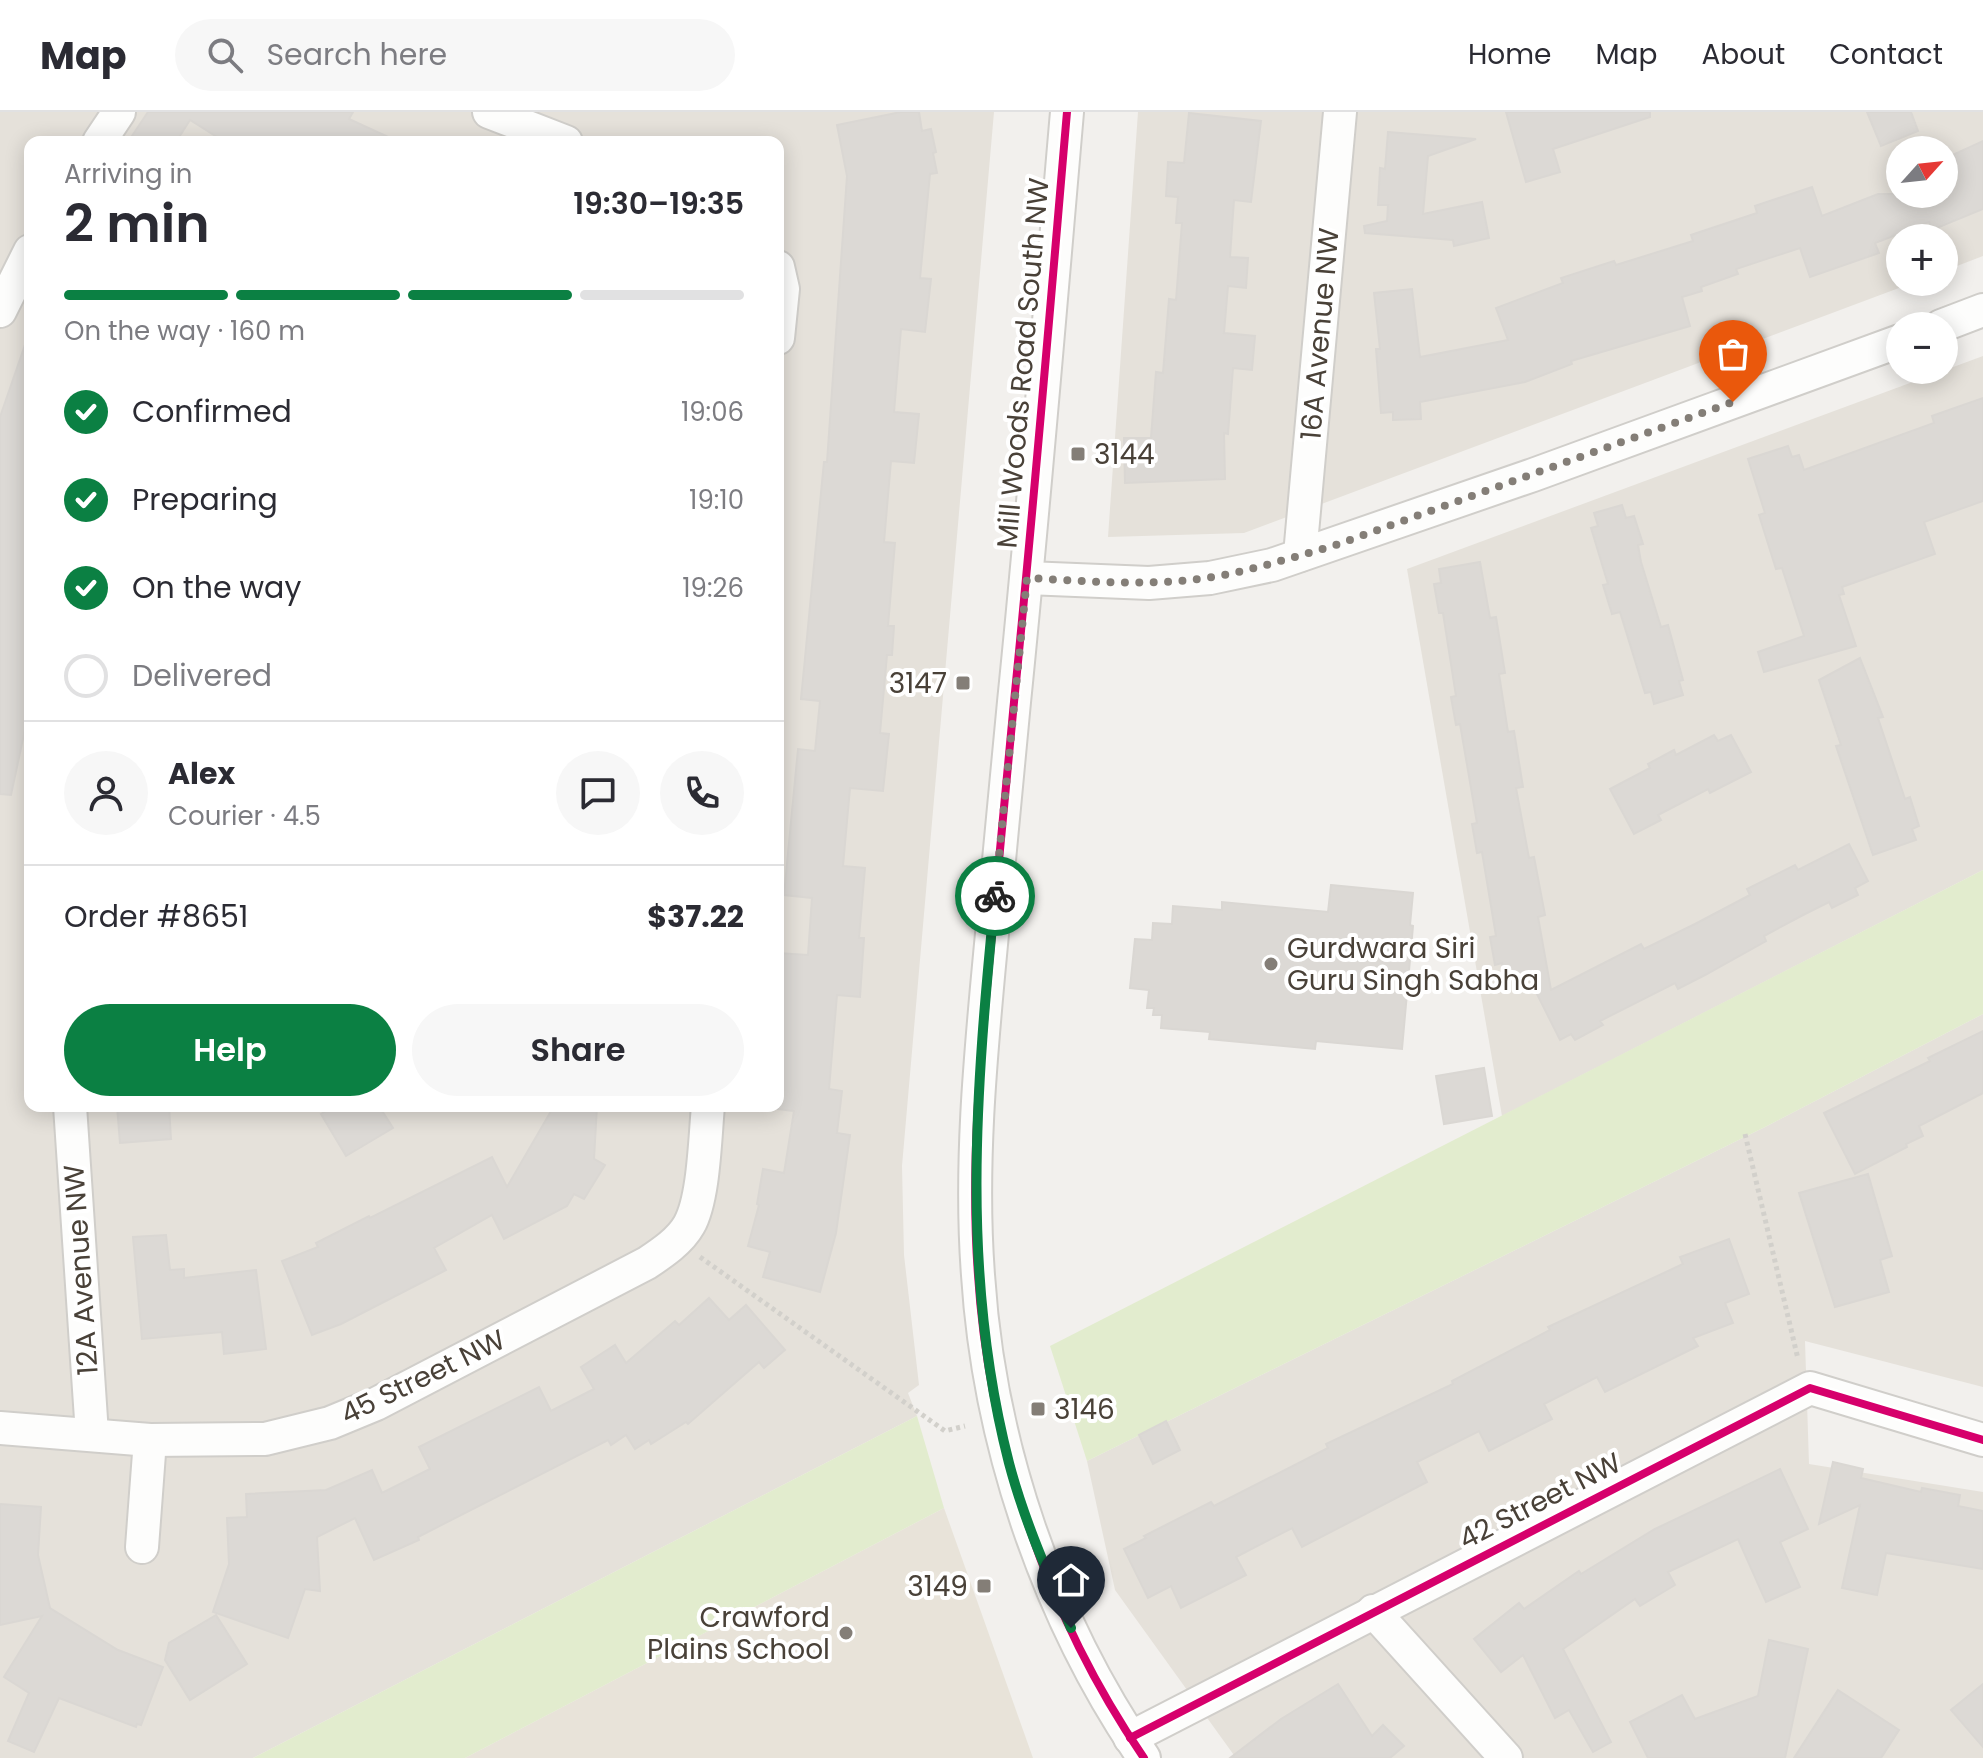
<!DOCTYPE html>
<meta charset="utf-8">
<style>
:root{--surface:#fff;--page:#f7f7f7;--text:#2b2b33;--muted:#7c7c81;--line:#e1e1e2;--accent:#0b8043}
body{margin:0;font-family:Poppins,sans-serif;background:var(--page);color:var(--text);height:100vh;display:flex;flex-direction:column;font-size:30px;white-space:nowrap}
*{box-sizing:border-box;margin:0}
p{font-size:26px;color:var(--muted)}
.icon{flex:none;width:44px;height:44px;fill:none;stroke:currentColor;stroke-width:2;stroke-linecap:round;stroke-linejoin:round}
.map{position:relative;flex:1;overflow:hidden}
.details{position:absolute;left:24px;top:24px;width:760px;height:976px;display:flex;flex-direction:column;background:var(--surface);border-radius:16px;box-shadow:0 4px 20px #0003}
.details>*{flex:none}
.needle{width:52px;rotate:63deg}
.fabs{position:absolute;left:1886px;top:24px;display:grid;gap:16px}
.fabs a{display:grid;place-items:center;width:72px;height:72px;border-radius:50%;background:var(--surface);box-shadow:0 4px 20px #0003;font-size:40px}
.pin{position:absolute;display:grid;place-items:center;width:68px;height:68px;color:#fff;margin:-82px -34px;border-radius:50% 50% 50% 0;rotate:-45deg;box-shadow:0 0 8px #0007}
.pin .icon{rotate:45deg}
.courier{position:absolute;display:grid;place-items:center;width:80px;height:80px;margin:-40px;border:6px solid #0b8043;border-radius:50%;background:#fff;color:#222;box-shadow:0 2px 10px #0007}
.overview em{font-style:normal;font-weight:600}
.overview div{display:flex;flex-direction:column-reverse}
.overview{display:flex;align-items:center;justify-content:space-between;height:136px;padding:0 40px}
h1{font-size:52px;font-weight:600;line-height:60px}
.bar{display:grid;grid-template-columns:repeat(4,1fr);gap:12px 8px;align-content:center;height:96px;padding:0 40px}
.bar i{height:10px;border-radius:6px;background:var(--line)}
.bar .selected{background:var(--accent)}
.bar p{grid-column:span 4}
.line{display:flex;align-items:center;gap:20px;padding:0 40px;border-top:2px solid var(--line)}
.line div{flex:1}
.round{display:grid;place-items:center;flex:none;width:84px;height:84px;border-radius:42px;background:var(--page)}
ol{padding:0 40px;list-style:none}
li{display:flex;align-items:center;gap:24px;height:88px}
li p{margin-inline-start:auto}
li .icon{padding:8px;border-radius:50%;background:var(--accent);color:#fff;stroke-width:4}
li:last-child{color:var(--muted)}
li i{width:44px;height:44px;border:4px solid var(--line);border-radius:50%}
.button{display:flex;gap:16px;margin-top:auto;padding:16px 40px}
.button a{flex:1;height:92px;border-radius:48px;background:var(--accent);color:#fff;font-size:32px;font-weight:600;line-height:92px;text-align:center}
.button a+a{background:var(--page);color:var(--text)}
header{display:flex;align-items:center;gap:48px;box-sizing:border-box;height:112px;padding:0 40px;background:var(--surface);border-bottom:2px solid var(--line)}
header strong{font-size:38px}
nav{display:flex;gap:44px;margin-inline-start:auto;font-size:28px}
.search{width:560px;height:72px;background:var(--page);display:flex;align-items:center;gap:20px;box-sizing:border-box;padding:0 28px;border-radius:44px;color:var(--muted);font-size:30px}
.map>svg:first-child{display:block}
.residential{fill:#e5e1da;fill-rule:evenodd}
.education{fill:#e8e3d9}
.green{fill:#e2ecce}
.building{fill:#dcd9d5;stroke:#dad7d3;stroke-width:2}
.lines{fill:none;stroke-linecap:round;stroke-linejoin:round}
.minor-casing{stroke:#d0ceca;stroke-width:36}
.path{stroke:#d2d0cb;stroke-width:5;stroke-dasharray:4 4;stroke-linecap:butt}
.minor{stroke:#fdfdfc;stroke-width:32}
.cycleway-casing{stroke:#fff;stroke-width:13}
.cycleway{stroke:#d6006c;stroke-width:8}
.done{stroke:#847e77;stroke-width:8;stroke-dasharray:0 14.4}
.route{stroke:#0b8043;stroke-width:10}
.poi-dot{fill:#847e77;stroke:#fff;stroke-width:3}
.labels{text-anchor:middle;dominant-baseline:central;stroke-width:8;stroke-linejoin:round;paint-order:stroke}
.street-label{font-size:28px;fill:#494138;stroke:#fff}
.poi-label{font-size:28px;fill:#494138;stroke:#fff;text-anchor:start}
</style>
<header>
<strong>Map</strong>
<div class="search"><svg class="icon" aria-label="search" viewBox="0 0 24 24"><circle cx="10" cy="10" r="6"/><path d="M15 15l6 6"/></svg>Search here</div>
<nav><a>Home</a><a>Map</a><a>About</a><a>Contact</a></nav>
</header>
<div class="map">
<svg width="1983" height="1646" viewBox="0 0 1983 1646">
<rect width="100%" height="100%" fill="#f2f0ed"/>
<g class="residential">
<path d="M0 0H994L902 1054 904 1143 919 1273 908 1281 917 1304 253 1646H0ZM30 30H778V994H30Z"/>
<path d="M1138 0H1983V144L1944 159V126H1900V170H1915L1244 421 1108 425ZM1900 38H1944V82H1900Z"/>
<path d="M1983 244V758L1502 1004 1407 457Z"/>
<path d="M1983 902V1275L1805 1229 1809 1352 1983 1380V1646H1236L1115 1478 1087 1349 1765 1015Z"/>
</g>
<path class="education" d="M944 1396 1033 1646H465Z"/>
<g class="green">
<path d="M1983 758V902L1765 1015 1087 1349 1050 1234Z"/>
<path d="M917 1304 944 1396 465 1646H253Z"/>
</g>
<g class="building">
<path d="M148 0H353L349 7 399 30H225L190 8 176 30H128Z"/>
<path d="M901 0H919L922 19 931 17 936 40 933 41 937 61 930 62 920 166 931 167 925 220 901 217 894 300 919 302 914 351 891 349 884 430 895 431 888 514H894L892 543H887L880 621 889 622 883 679 850 676 843 754 865 756 859 826H864L860 885 837 883 829 977 842 979 837 1021 850 1023 836 1121 820 1180 763 1165 770 1140 748 1134 759 1093 757 1092 763 1057 784 1061 794 999 778 997V841L808 843 812 786 784 783 798 637 815 639 820 589 801 587 824 350H827L847 64 837 13Z"/>
<path d="M1506 0H1650V5L1553 37 1560 60 1526 70Z"/>
<path d="M1867 0H1911L1918 19 1881 34Z"/>
<path d="M1189 1 1261 9 1251 90 1234 88 1230 145 1248 146 1246 176 1228 174 1224 221 1255 224 1252 258 1233 256 1228 322 1224 321 1225 367 1125 371 1124 326H1151L1156 260 1163 261 1169 187 1176 188 1182 111H1176L1178 85 1166 84 1168 50 1184 51Z"/>
<path d="M1388 20 1476 27 1428 44 1423 102 1482 90 1489 126 1454 134 1453 128 1365 121 1364 114 1387 109 1388 93H1378L1380 56 1385 57Z"/>
<path d="M1983 29V97L1932 118 1929 110 1875 131 1879 141 1810 165 1800 136 1736 157 1738 162 1701 175 1702 179 1682 185 1690 214 1571 249 1572 252 1525 270 1420 290 1421 307 1393 308V300L1381 301 1376 237H1380L1374 181 1412 177 1420 245 1508 228 1496 196 1563 171 1561 166 1614 149 1616 153 1693 129 1691 123 1757 101 1755 94 1812 75 1822 104 1878 82H1944V47Z"/>
<path d="M26 230 30 231V594L11 683 0 682V305Z"/>
<path d="M1983 286V389L1924 410 1935 442 1842 475 1844 482 1839 483 1856 534 1764 560 1758 540 1804 524 1782 456 1776 457 1759 403 1765 401 1748 347 1788 334 1792 345 1799 343 1804 358 1934 311 1932 304Z"/>
<path d="M1622 393 1626 406 1634 404 1643 432 1638 433 1641 450 1661 515 1668 513 1683 568 1679 569 1683 583 1654 592 1651 580 1645 581 1620 500 1612 502 1603 473 1608 472 1591 416 1598 414 1594 401Z"/>
<path d="M1480 450 1490 506 1496 505 1505 561 1499 562 1508 620 1514 619 1523 675 1516 676 1529 746 1534 745 1545 803 1538 805 1551 878 1641 832 1644 837 1695 812 1750 783 1747 777 1795 753 1798 758 1849 732 1868 769 1855 776 1858 783 1832 796 1829 790 1805 802 1764 824 1766 829 1705 863 1678 877 1675 871 1600 909 1603 913 1575 928 1571 922 1560 928 1528 864 1505 868 1502 851 1495 853 1490 825 1496 824 1482 740 1477 741 1472 712 1477 711 1460 612 1456 613 1451 585 1456 584 1443 501H1439L1434 472 1441 471 1439 457Z"/>
<path d="M1860 546 1883 605 1878 606 1905 687 1910 685 1919 714 1912 717 1916 728 1873 743 1836 634 1841 633 1819 568Z"/>
<path d="M1714 623 1718 629 1731 623 1751 660 1710 681 1708 677 1658 703 1661 708 1634 722 1610 677 1650 656 1648 652 1674 638 1676 643Z"/>
<path d="M1331 773 1413 781 1410 813 1413 814 1402 937 1316 929 1315 937 1209 927 1210 920 1161 916 1162 903H1153L1154 896H1147L1149 878 1130 876 1135 827 1152 828 1153 811 1172 812 1173 794 1222 798V790L1328 800Z"/>
<path d="M1983 919V981L1919 1014 1923 1024 1906 1032 1907 1035 1855 1062 1824 1001 1930 949 1928 946Z"/>
<path d="M1484 956 1492 1004 1444 1012 1436 964Z"/>
<path d="M117 994H169L171 1027 120 1031Z"/>
<path d="M334 994H379L393 1016 346 1044 321 1002Z"/>
<path d="M554 994H597L594 1047 605 1053 584 1087 574 1082 567 1094 504 1127 492 1103 434 1136 446 1158 341 1212 312 1223 282 1149 318 1135 316 1131 369 1104 370 1106 492 1045 507 1075Z"/>
<path d="M1868 1062 1892 1144 1880 1148 1889 1180 1835 1195 1799 1081Z"/>
<path d="M166 1123 170 1158 184 1157V1166L256 1158 266 1237 224 1242 222 1220 142 1227 133 1125Z"/>
<path d="M1729 1127 1749 1182 1725 1191 1733 1211 1693 1226 1698 1234 1605 1280 1597 1265 1544 1292 1552 1307 1489 1339 1479 1319 1417 1350 1427 1370 1302 1435 1292 1416 1236 1445 1246 1463 1181 1496 1171 1474 1148 1486 1124 1437 1146 1426 1144 1424 1211 1390 1214 1394 1328 1336 1326 1332 1453 1272 1452 1269 1550 1218 1548 1215 1683 1152 1680 1145Z"/>
<path d="M709 1186 729 1208 746 1193 785 1238 764 1256 759 1250 688 1312 686 1310 651 1332 649 1328 635 1337 626 1323 611 1333 608 1328 418 1425 419 1428 374 1448 355 1406 317 1425 320 1479 305 1477 288 1526 213 1500 229 1452 227 1406 247 1405 246 1382 326 1378 372 1358 382 1381 430 1357 419 1335 539 1275 551 1299 594 1277 581 1255 615 1233 626 1251 675 1209 679 1213Z"/>
<path d="M1166 1309 1180 1338 1153 1352 1139 1323Z"/>
<path d="M1833 1350 1863 1357 1861 1366 1921 1380 1922 1376 1960 1383 1958 1394 1983 1399V1457L1886 1441 1877 1483 1842 1476 1860 1393 1819 1412Z"/>
<path d="M1780 1357 1808 1417 1780 1430 1800 1475 1766 1490 1738 1427 1668 1460 1675 1473 1640 1494 1635 1487 1563 1537 1611 1630 1593 1640 1569 1598 1555 1606 1523 1543 1501 1560 1474 1527 1519 1491 1524 1497 1579 1459 1581 1462 1655 1417Z"/>
<path d="M0 1392 41 1395 38 1443 50 1496 118 1538 163 1555 141 1613 137 1612 136 1615 59 1586 34 1640 8 1629 29 1581 4 1565 42 1504 0 1513Z"/>
<path d="M216 1503 247 1552 190 1588 165 1548 169 1531Z"/>
<path d="M1769 1528 1808 1537 1785 1646H1648L1630 1610 1682 1583 1695 1607 1758 1584Z"/>
<path d="M1338 1572 1372 1624 1383 1613 1404 1634 1390 1646H1230L1281 1607Z"/>
<path d="M1983 1572V1635L1951 1598Z"/>
<path d="M1838 1578 1899 1618 1881 1646H1794Z"/>
</g>
<g class="lines">
<defs>
<g id="minor">
<path d="M489 0 566 30"/>
<path d="M1067 0C1050 197 1034 393 1014 590 1006 674 998 758 990 843 980 949 970 1057 978 1163 989 1333 1048 1506 1144 1646"/>
<path d="M99 30 119 0"/>
<path d="M778 155 783 177 778 226"/>
<path d="M0 199 30 139"/>
<path d="M1941 214 1983 198"/>
<path d="M1300 443 1340 0"/>
<path d="M1027 466 1149 471 1210 466 1272 453 1533 363 1900 229"/>
<path d="M70 994 92 1322"/>
<path d="M0 1316 150 1328 265 1327 330 1311 376 1292 647 1151C662 1141 680 1129 689 1113 704 1087 705 1025 708 994"/>
<path d="M142 1435 150 1328"/>
<path d="M1373 1499 1506 1646"/>
<path d="M1130 1626 1810 1276 1983 1328"/>
</g>
</defs>
<use href="#minor" class="minor-casing"/>
<g class="path">
<path d="M1745 1022 1798 1247"/>
<path d="M700 1145 945 1319 965 1314"/>
</g>
<use href="#minor" class="minor"/>
<defs>
<g id="cycleway">
<path d="M1067 0C1050 197 1034 393 1014 590 1006 674 998 758 990 843 980 949 970 1057 978 1163 989 1333 1048 1506 1144 1646"/>
<path d="M1130 1626 1810 1276 1983 1328"/>
</g>
</defs>
<use href="#cycleway" class="cycleway-casing"/>
<use href="#cycleway" class="cycleway"/>
</g>
<g class="lines">
<path class="done" d="M995 784 1027 466C1088 469 1151 475 1213 465 1254 458 1293 445 1333 434L1733 290"/>
<path class="route" d="M995 784C976 977 960 1161 1009 1351 1024 1408 1048 1462 1071 1516"/>
</g>
<g class="poi-dot">
<rect x="1070" y="334" width="16" height="16" rx="4"/>
<rect x="955" y="563" width="16" height="16" rx="4"/>
<circle cx="1271" cy="852" r="8"/>
<rect x="1030" y="1289" width="16" height="16" rx="4"/>
<rect x="976" y="1466" width="16" height="16" rx="4"/>
<circle cx="846" cy="1521" r="8"/>
</g>
<g class="labels">
<g class="street-label">
<text transform="translate(1320 222) rotate(-85)">16A Avenue NW</text>
<text transform="translate(1023 251) rotate(-85)">Mill Woods Road South NW</text>
<text transform="translate(81 1158) rotate(-94)">12A Avenue NW</text>
<text transform="translate(423 1265) rotate(-26)">45 Street NW</text>
<text transform="translate(1540 1389) rotate(-27)">42 Street NW</text>
</g>
<g class="poi-label">
<text x="1094" y="342">3144</text>
<text x="947" y="571" text-anchor="end">3147</text>
<text x="1287" y="836">Gurdwara Siri<tspan x="1287" dy="32">Guru Singh Sabha</tspan></text>
<text x="1054" y="1297">3146</text>
<text x="968" y="1474" text-anchor="end">3149</text>
<text x="830" y="1505" text-anchor="end">Crawford<tspan x="830" dy="32">Plains School</tspan></text>
</g>
</g>
</svg>
<div class="fabs">
<a><svg class="needle" viewBox="-14 -14 28 28"><path d="M0-13l5 13h-10z" fill="#e53935"/><path d="M0 13l5-13h-10z" fill="#7c7c81"/></svg></a>
<a>+</a>
<a>−</a>
</div>
<div class="pin" style="left:1733px;top:290px;background:#ea580c"><svg class="icon" aria-label="bag" viewBox="0 0 24 24"><path d="M5 8h14l-1 12H6zM9 8a3 3 0 0 1 6 0"/></svg></div>
<div class="pin" style="left:1071px;top:1516px;background:#1f2937"><svg class="icon" aria-label="home" viewBox="0 0 24 24"><path d="M3 11l9-7 9 7M6 9v11h12V9"/></svg></div>
<div class="courier" style="left:995px;top:784px"><svg class="icon" aria-label="bike" viewBox="0 0 24 24"><circle cx="6" cy="16" r="4"/><circle cx="18" cy="16" r="4"/><path d="M6 16l4-8h5l3 8M10 8l3 8H6M13 5h3"/></svg></div>
<section class="details">
<div class="overview"><div><h1>2 min</h1><p>Arriving in</p></div><em>19:30–19:35</em></div>
<div class="bar"><i class="selected"></i><i class="selected"></i><i class="selected"></i><i></i><p>On the way · 160 m</p></div>
<ol>
<li><svg class="icon" aria-label="check" viewBox="0 0 24 24"><path d="M5 12l5 5 9-10"/></svg>Confirmed<p>19:06</p></li>
<li><svg class="icon" aria-label="check" viewBox="0 0 24 24"><path d="M5 12l5 5 9-10"/></svg>Preparing<p>19:10</p></li>
<li><svg class="icon" aria-label="check" viewBox="0 0 24 24"><path d="M5 12l5 5 9-10"/></svg>On the way<p>19:26</p></li>
<li><i></i>Delivered</li>
</ol>
<div class="line" style="height:144px"><a class="round"><svg class="icon" aria-label="person" viewBox="0 0 24 24"><circle cx="12" cy="8" r="4"/><path d="M4 21q1-7 8-7t8 7"/></svg></a><div><b>Alex</b><p>Courier · 4.5</p></div><a class="round"><svg class="icon" aria-label="chat" viewBox="0 0 24 24"><path d="M4 5h16v11H9l-5 4z"/></svg></a><a class="round"><svg class="icon" aria-label="phone" viewBox="0 0 24 24"><path d="M5 4h4l2 5-3 2q2 4 5 5l2-3 5 2v4C11 20 4 13 5 4z"/></svg></a></div>
<div class="line" style="height:104px"><div>Order #8651</div><b>$37.22</b></div>
<div class="button"><a>Help</a><a>Share</a></div>
</section>
</div>
